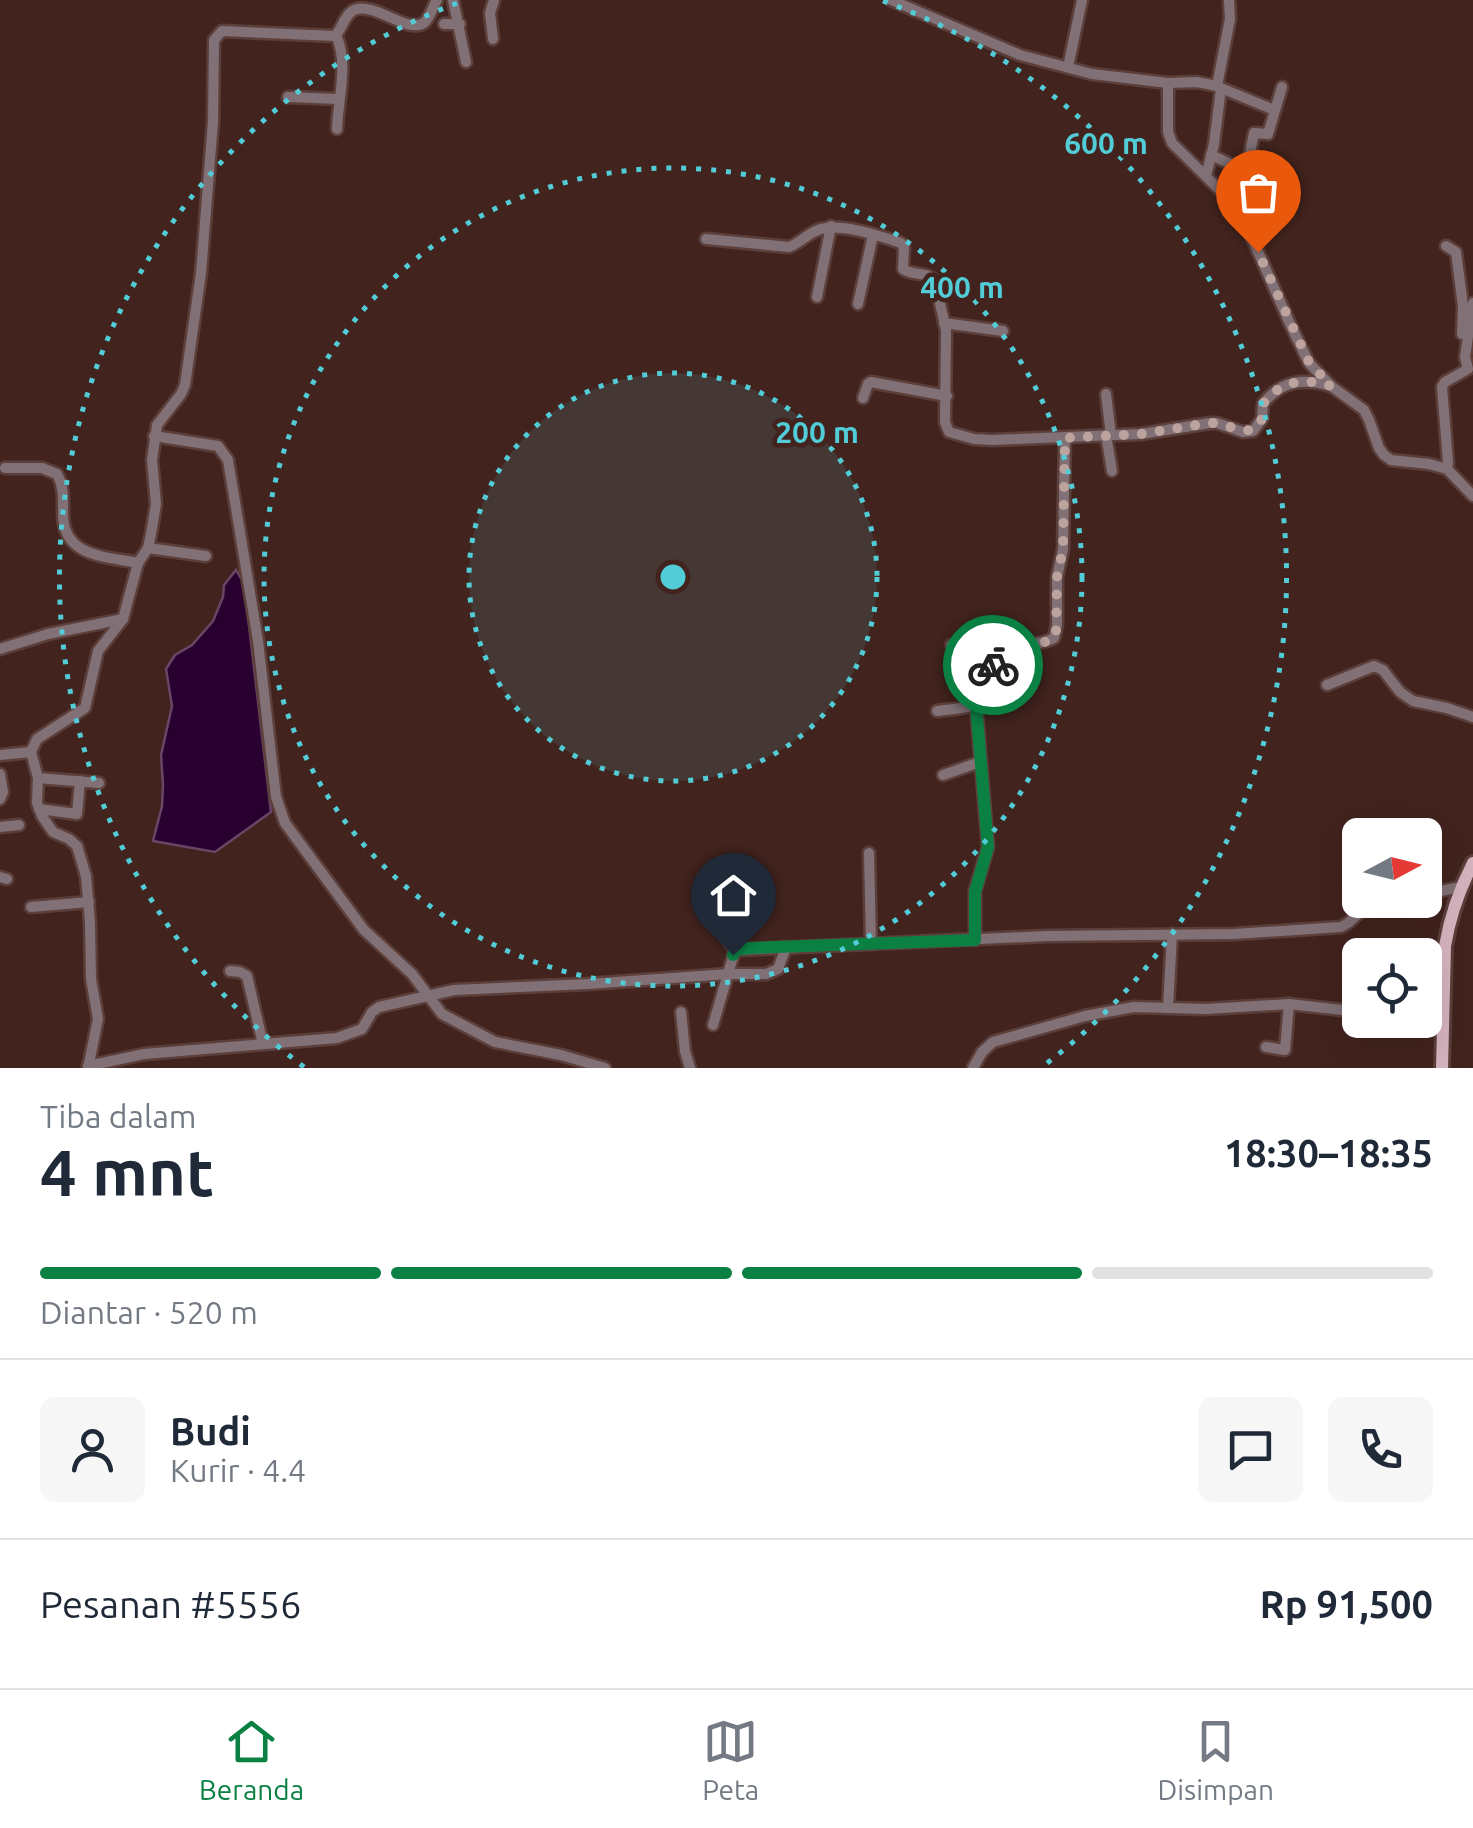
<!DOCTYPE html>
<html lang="id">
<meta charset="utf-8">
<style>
:root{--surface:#fff;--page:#f6f6f7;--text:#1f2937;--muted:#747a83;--line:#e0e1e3;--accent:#0b8043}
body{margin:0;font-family:Ubuntu,sans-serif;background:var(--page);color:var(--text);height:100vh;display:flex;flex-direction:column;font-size:38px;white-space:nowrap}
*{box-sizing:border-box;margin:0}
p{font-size:32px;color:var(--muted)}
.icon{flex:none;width:55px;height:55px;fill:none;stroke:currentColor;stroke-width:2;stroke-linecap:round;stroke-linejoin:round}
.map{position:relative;height:1068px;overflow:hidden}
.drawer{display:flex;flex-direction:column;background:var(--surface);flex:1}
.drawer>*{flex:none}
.needle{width:65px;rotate:83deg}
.tools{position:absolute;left:1342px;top:818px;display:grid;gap:20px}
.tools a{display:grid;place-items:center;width:100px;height:100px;border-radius:15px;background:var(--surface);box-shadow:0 10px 40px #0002;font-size:50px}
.pin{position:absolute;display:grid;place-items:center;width:85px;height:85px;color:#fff;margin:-102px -42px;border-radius:50% 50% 50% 0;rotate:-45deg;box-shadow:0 0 10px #0007}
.pin .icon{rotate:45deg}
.courier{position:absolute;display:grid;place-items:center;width:100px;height:100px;margin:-50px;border:8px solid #0b8043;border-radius:50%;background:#fff;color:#222;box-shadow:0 2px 12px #0007}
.overview em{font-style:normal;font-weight:700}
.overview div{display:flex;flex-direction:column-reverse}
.overview{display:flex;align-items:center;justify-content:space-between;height:170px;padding:0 40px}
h1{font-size:65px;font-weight:700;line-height:75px}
.bar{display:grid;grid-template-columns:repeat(4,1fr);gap:15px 10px;align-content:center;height:120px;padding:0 40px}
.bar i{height:12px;border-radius:8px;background:var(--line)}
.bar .on{background:var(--accent)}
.bar p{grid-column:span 4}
.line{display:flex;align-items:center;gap:25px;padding:0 40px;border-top:2px solid var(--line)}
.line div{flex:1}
.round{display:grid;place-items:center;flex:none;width:105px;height:105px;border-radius:15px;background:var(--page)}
.tabs{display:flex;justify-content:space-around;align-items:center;height:140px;border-top:2px solid var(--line);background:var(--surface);font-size:28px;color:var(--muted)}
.tabs a{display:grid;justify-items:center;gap:5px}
.tabs .on{color:var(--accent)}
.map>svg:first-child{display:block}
.water{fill:#290030;stroke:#694666;stroke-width:2.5}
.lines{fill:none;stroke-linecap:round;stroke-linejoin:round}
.minor-casing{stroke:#5c3f3a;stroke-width:15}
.major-casing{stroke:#5c3f3a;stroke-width:18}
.minor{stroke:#817176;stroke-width:10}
.major{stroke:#d6b4bf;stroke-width:12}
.done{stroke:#bca39e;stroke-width:10;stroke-dasharray:0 18}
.route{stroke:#0b8043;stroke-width:12}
.ring{fill:none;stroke:#52ccd6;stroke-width:5;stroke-dasharray:5 10}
.centre{fill:#52ccd6;stroke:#42231e;stroke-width:5}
.ring-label{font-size:30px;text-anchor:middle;font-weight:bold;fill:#52ccd6;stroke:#42231e;stroke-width:9;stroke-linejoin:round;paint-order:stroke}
</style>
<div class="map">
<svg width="1473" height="1068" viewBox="0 0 1473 1068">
<rect width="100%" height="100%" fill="#42231e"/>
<path class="water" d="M236 570 244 583 271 812 215 852 153 841 162 806 163 785 161 755 172 706 166 669 175 655 192 645 213 621 223 597 224 585Z"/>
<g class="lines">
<defs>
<g id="minor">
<path d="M453 0 466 62"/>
<path d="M891 0 1020 55 1092 74 1168 83 1197 82 1217 86"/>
<path d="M444 24H460"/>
<path d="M336 35C349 63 338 99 337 129"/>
<path d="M493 39 490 13 494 0"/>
<path d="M1068 67 1082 0"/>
<path d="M1168 83V132L1172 143 1239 209 1291 326 1309 363 1331 386 1364 410 1369 420 1379 448 1384 455 1391 460 1429 464 1447 469 1473 496"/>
<path d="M1221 88 1274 110"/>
<path d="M288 97 338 99"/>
<path d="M1211 155 1246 171"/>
<path d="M1206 176 1214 144 1221 88 1217 86 1230 19 1229 0"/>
<path d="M1239 209 1254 133 1268 134 1282 87"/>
<path d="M706 239 789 247C800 243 807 234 818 230 839 222 880 236 901 243L904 248 903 269C912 276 927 271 935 281L946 330 945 422 949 432 974 439 992 440 1141 434 1210 423H1217L1243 432 1253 431 1262 419 1263 404C1281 380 1304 378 1331 386"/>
<path d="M1446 246 1456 252 1463 306 1462 334"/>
<path d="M817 297 831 226"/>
<path d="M858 304 873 235"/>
<path d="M944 323 1003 331"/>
<path d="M1106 394 1111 435"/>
<path d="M863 398 868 384 871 382 947 396"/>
<path d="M1106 435 1112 471"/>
<path d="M154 436 218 446 228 460 258 641 276 797 285 823 364 930 412 974 442 1014 495 1042 561 1055 605 1068"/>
<path d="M5 468H42L57 474C64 486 63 499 63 512 62 557 104 556 138 563"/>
<path d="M1447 469 1448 462 1442 387 1445 382 1468 369 1465 357 1473 303"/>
<path d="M148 548 206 556"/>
<path d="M951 645C978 645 1032 650 1054 638L1057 625V577L1063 549 1065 438"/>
<path d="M0 649 48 634 123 619"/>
<path d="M1327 685 1374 666 1383 670 1400 692 1413 701 1447 708 1473 717"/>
<path d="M937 711C956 708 982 709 993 693V645"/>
<path d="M0 755 31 752"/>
<path d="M0 774 3 792 0 799"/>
<path d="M943 775 980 762"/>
<path d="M38 778 99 783"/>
<path d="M39 809 77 814 80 781"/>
<path d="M0 827 19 825"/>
<path d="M869 853 871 944"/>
<path d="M0 877 7 879"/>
<path d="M1425 894 1461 887"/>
<path d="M31 907 89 902"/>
<path d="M723 934 735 950 1047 936 1234 934 1341 927 1348 923 1365 908 1401 900"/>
<path d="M975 940V891L988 847 976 705"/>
<path d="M230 971 240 972 247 976 263 1044"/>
<path d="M1425 978 1444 977"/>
<path d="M1168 1008 1172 934"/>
<path d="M681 1012 685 1051 690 1068"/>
<path d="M1425 1015 1443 1016"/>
<path d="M713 1025 735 950"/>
<path d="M1266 1047 1285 1050 1289 1004"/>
<path d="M88 1066 144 1054 337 1038 362 1029 372 1012 379 1007 454 990 588 984 728 974H766L778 969 786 947"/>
<path d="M88 1068 98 1019 91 979 90 923 86 876 77 846 69 839 53 832 42 816 37 803 38 778 31 752 37 739 85 708 98 651 123 619 138 563 148 548 151 534 156 504 152 460 157 425 181 394 185 385 201 273 213 122 214 40 222 31 335 36C342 29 345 14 354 10 375 1 409 36 425 22 430 17 433 6 437 0"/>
<path d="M973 1068 982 1052 993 1042 1085 1016 1134 1007 1206 1009 1289 1004 1360 1012"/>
</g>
<path id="major" d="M1442 1068 1445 946C1450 916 1459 890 1473 863"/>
</defs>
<use href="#minor" class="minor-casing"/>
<use href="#major" class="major-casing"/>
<use href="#minor" class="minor"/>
<use href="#major" class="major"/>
</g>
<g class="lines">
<path class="done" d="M993 665V645L1045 642 1052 640 1056 633 1057 577 1063 549 1065 438 1141 434 1210 423C1225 423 1237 432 1253 430L1262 419 1263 404C1281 380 1304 378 1331 386L1309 362 1258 252"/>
<path class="route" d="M733 955 735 950 750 948 975 940V892L988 847 976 705 992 696 993 665"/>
</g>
<circle cx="673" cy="577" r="204" fill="#52ccd6" fill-opacity=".12"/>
<g class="ring">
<circle cx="673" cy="577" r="204"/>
<circle cx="673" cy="577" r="409"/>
<path d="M304 1067A613 613 0 0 1 463 1M883 1A613 613 0 0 1 1042 1067"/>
</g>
<circle cx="673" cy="577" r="15" class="centre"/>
<g class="ring-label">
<text x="1106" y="154">600 m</text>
<text x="962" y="298">400 m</text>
<text x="817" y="443">200 m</text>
</g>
</svg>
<div class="tools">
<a><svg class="needle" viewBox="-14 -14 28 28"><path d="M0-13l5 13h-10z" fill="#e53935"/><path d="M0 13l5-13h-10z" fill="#747a83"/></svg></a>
<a><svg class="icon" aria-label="locate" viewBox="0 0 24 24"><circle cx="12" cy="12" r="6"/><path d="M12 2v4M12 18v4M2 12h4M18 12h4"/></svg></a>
</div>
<div class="pin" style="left:1258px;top:252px;background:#ea580c"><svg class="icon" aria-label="bag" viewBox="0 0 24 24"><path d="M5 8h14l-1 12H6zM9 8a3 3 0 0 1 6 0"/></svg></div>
<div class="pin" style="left:733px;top:955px;background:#1f2937"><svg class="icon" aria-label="home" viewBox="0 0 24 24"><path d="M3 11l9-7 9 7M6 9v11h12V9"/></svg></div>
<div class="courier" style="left:993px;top:665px"><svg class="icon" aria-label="bike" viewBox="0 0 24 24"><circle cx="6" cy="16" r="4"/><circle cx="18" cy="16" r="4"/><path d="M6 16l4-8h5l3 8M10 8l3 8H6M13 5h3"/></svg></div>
</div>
<section class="drawer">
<div class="overview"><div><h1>4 mnt</h1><p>Tiba dalam</p></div><em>18:30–18:35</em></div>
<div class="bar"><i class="on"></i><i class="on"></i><i class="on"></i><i></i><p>Diantar · 520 m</p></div>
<div class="line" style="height:180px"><a class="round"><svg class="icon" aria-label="person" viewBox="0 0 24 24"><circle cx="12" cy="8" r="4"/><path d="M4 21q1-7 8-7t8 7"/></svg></a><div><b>Budi</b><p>Kurir · 4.4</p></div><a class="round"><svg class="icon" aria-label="chat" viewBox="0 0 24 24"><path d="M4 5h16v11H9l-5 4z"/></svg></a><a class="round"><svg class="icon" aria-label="phone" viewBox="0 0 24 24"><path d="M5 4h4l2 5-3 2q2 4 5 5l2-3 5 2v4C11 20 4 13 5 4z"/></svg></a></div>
<div class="line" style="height:130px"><div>Pesanan #5556</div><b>Rp 91,500</b></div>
</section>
<nav class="tabs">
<a class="on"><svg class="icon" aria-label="home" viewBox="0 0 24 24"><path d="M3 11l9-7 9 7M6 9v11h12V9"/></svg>Beranda</a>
<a><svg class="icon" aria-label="map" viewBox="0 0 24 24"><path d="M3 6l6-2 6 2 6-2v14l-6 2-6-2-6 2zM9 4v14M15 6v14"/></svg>Peta</a>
<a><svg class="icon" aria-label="saved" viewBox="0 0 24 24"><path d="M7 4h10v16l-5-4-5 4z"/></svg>Disimpan</a>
</nav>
